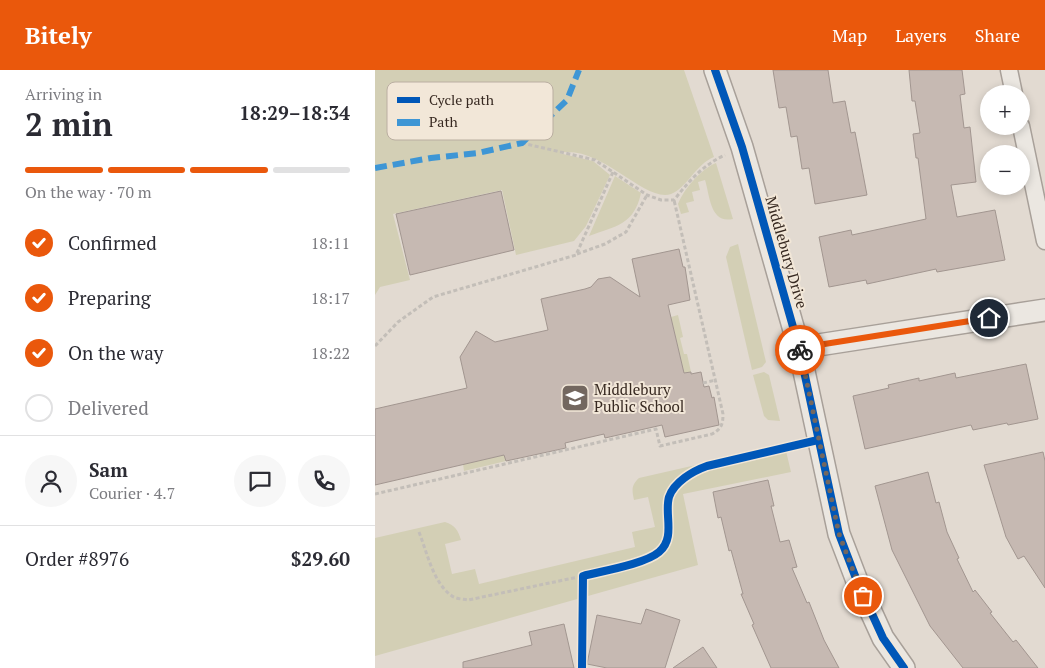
<!DOCTYPE html>
<meta charset="utf-8">
<style>
:root{--surface:#fff;--page:#f7f7f7;--text:#2b2b33;--muted:#7c7c81;--line:#e1e1e2;--accent:#ea580c}
body{margin:0;font-family:"PT Serif",serif;background:var(--page);color:var(--text);height:100vh;display:flex;flex-direction:column;font-size:19px;white-space:nowrap}
*{box-sizing:border-box;margin:0}
p{font-size:16px;color:var(--muted)}
.icon{flex:none;width:28px;height:28px;fill:none;stroke:currentColor;stroke-width:2;stroke-linecap:round;stroke-linejoin:round}
.map{position:relative;flex:1;overflow:hidden}
.sheet{display:flex;flex-direction:column;background:var(--surface);width:375px}
.sheet>*{flex:none}
.tools{position:absolute;left:605px;top:15px;display:grid;gap:10px}
.tools a{display:grid;place-items:center;width:50px;height:50px;border-radius:50%;background:var(--surface);box-shadow:0 2px 8px #0003;font-size:25px}
.pin{position:absolute;display:grid;place-items:center;width:42px;height:42px;color:#fff;margin:-21px;border:2px solid #fff;border-radius:50%;box-shadow:0 1px 5px #0007}
.courier{position:absolute;display:grid;place-items:center;width:50px;height:50px;margin:-25px;border:4px solid #ea580c;border-radius:50%;background:#fff;color:#222;box-shadow:0 1px 6px #0007}
.headline em{font-style:normal;font-weight:600}
.headline div{display:flex;flex-direction:column-reverse}
.headline{display:flex;align-items:center;justify-content:space-between;height:85px;padding:0 25px}
h1{font-size:32px;font-weight:600;line-height:38px}
.bar{display:grid;grid-template-columns:repeat(4,1fr);gap:8px 5px;align-content:center;height:60px;padding:0 25px}
.bar i{height:6px;border-radius:4px;background:var(--line)}
.bar .current{background:var(--accent)}
.bar p{grid-column:span 4}
.line{display:flex;align-items:center;gap:12px;padding:0 25px;border-top:1px solid var(--line)}
.line div{flex:1}
.round{display:grid;place-items:center;flex:none;width:52px;height:52px;border-radius:26px;background:var(--page)}
ol{padding:0 25px;list-style:none}
li{display:flex;align-items:center;gap:15px;height:55px}
li p{margin-inline-start:auto}
li .icon{padding:5px;border-radius:50%;background:var(--accent);color:#fff;stroke-width:4}
li:last-child{color:var(--muted)}
li i{width:28px;height:28px;border:2px solid var(--line);border-radius:50%}
header{display:flex;align-items:center;gap:30px;box-sizing:border-box;height:70px;padding:0 25px;background:var(--accent);color:#fff}
header strong{font-size:24px}
nav{display:flex;gap:28px;margin-inline-start:auto;font-size:18px}
main{display:flex;flex:1;min-height:0}
.map>svg:first-child{display:block}
.green{fill:#d3cfb5}
.building{fill:#c6b9b2;stroke:#a29690}
.lines{fill:none;stroke-linecap:round;stroke-linejoin:round}
.minor-casing{stroke:#a8a099;stroke-width:19}
.tertiary-casing{stroke:#a8a099;stroke-width:24}
.path{stroke:#c3beb8;stroke-width:3;stroke-dasharray:4 2.5;stroke-linecap:butt}
.minor{stroke:#ebe7e1;stroke-width:16}
.tertiary{stroke:#ebe7e1;stroke-width:21}
.quiet{stroke:#3e96d5;stroke-width:6;stroke-dasharray:12 6;stroke-linecap:butt}
.cycleway-casing{stroke:#f2e7d8;stroke-width:11}
.cycleway{stroke:#0057b8;stroke-width:8}
.done{stroke:#73675f;stroke-width:5;stroke-dasharray:0 9}
.route{stroke:#ea580c;stroke-width:6}
.labels{text-anchor:middle;dominant-baseline:central;stroke-width:4;stroke-linejoin:round;paint-order:stroke}
.street-label{font-size:15px;fill:#372921;stroke:#f2e7d8}
.poi-label{font-size:15px;fill:#372921;stroke:#f2e7d8;text-anchor:start}
.key{fill:#f2e7d8;stroke:#baaea1;stroke-width:1}
.key-label{font-size:14px;fill:#372921}
</style>
<header>
<strong>Bitely</strong>
<nav><a>Map</a><a>Layers</a><a>Share</a></nav>
</header>
<main>
<section class="sheet">
<div class="headline"><div><h1>2 min</h1><p>Arriving in</p></div><em>18:29–18:34</em></div>
<div class="bar"><i class="current"></i><i class="current"></i><i class="current"></i><i></i><p>On the way · 70 m</p></div>
<ol>
<li><svg class="icon" aria-label="check" viewBox="0 0 24 24"><path d="M5 12l5 5 9-10"/></svg>Confirmed<p>18:11</p></li>
<li><svg class="icon" aria-label="check" viewBox="0 0 24 24"><path d="M5 12l5 5 9-10"/></svg>Preparing<p>18:17</p></li>
<li><svg class="icon" aria-label="check" viewBox="0 0 24 24"><path d="M5 12l5 5 9-10"/></svg>On the way<p>18:22</p></li>
<li><i></i>Delivered</li>
</ol>
<div class="line" style="height:90px"><a class="round"><svg class="icon" aria-label="person" viewBox="0 0 24 24"><circle cx="12" cy="8" r="4"/><path d="M4 21q1-7 8-7t8 7"/></svg></a><div><b>Sam</b><p>Courier · 4.7</p></div><a class="round"><svg class="icon" aria-label="chat" viewBox="0 0 24 24"><path d="M4 5h16v11H9l-5 4z"/></svg></a><a class="round"><svg class="icon" aria-label="phone" viewBox="0 0 24 24"><path d="M5 4h4l2 5-3 2q2 4 5 5l2-3 5 2v4C11 20 4 13 5 4z"/></svg></a></div>
<div class="line" style="height:65px"><div>Order #8976</div><b>$29.60</b></div>
</section>
<div class="map">
<svg width="670" height="598" viewBox="0 0 670 598">
<rect width="100%" height="100%" fill="#e2dad1"/>
<g class="green">
<path d="M0 0H309L339 87C321 94 311 119 296 124 269 133 226 74 184 83L218 91 235 105 211 156 199 171 141 185 127 120 18 144 35 210 5 217 0 225Z"/>
<path d="M341 93 358 149C335 154 335 126 330 110L323 112 325 120 317 122 319 131 311 133 314 142 306 144 303 134C309 119 326 99 341 93Z"/>
<path d="M240 106 266 123C259 155 241 156 214 166Z"/>
<path d="M363 174 391 292 387 297 377 300 351 187 355 177Z"/>
<path d="M303 245 308 267 305 268 309 284H312L316 302 309 303 296 247Z"/>
<path d="M389 302 394 305 405 351 393 350 389 346 378 305Z"/>
<path d="M411 381 416 402 308 424 323 495 0 586V468L70 452C80 455 83 460 86 470L70 474 77 504 100 499 104 514 260 477 257 462 280 457 273 427 259 430C257 421 256 415 264 408L321 395 327 398Z"/>
<path d="M129 385 131 391 89 401 88 394Z"/>
</g>
<g class="building">
<path d="M398 0H453L458 33 470 31 476 63 480 62 492 125 440 134 434 98 427 99 422 66 416 67 411 37 404 38Z"/>
<path d="M534 0H587L590 24 585 25 589 58 595 57 601 112 576 115 582 147 620 140 630 190 562 202 561 199 492 214 491 210 454 217 444 167 476 160 477 165 551 149 543 88H541L538 64 545 63 540 31H537Z"/>
<path d="M126 121 139 180 35 205 21 144Z"/>
<path d="M304 179 308 197H310L315 230 293 235 309 303 316 302V304L326 302 329 317 334 316 337 328 339 327 344 355 290 367 287 355 230 368 229 364 190 373 191 378 131 391 129 385 0 415V339L92 318 85 287 101 261 120 272 173 260 166 229 210 219 216 217 223 209 235 207 265 227 257 189Z"/>
<path d="M651 294 663 349 633 355 632 353 598 360 596 355 490 379 478 326 514 318 513 315 544 308V311L580 303 581 308Z"/>
<path d="M668 382 670 391V518L649 486 643 489 631 467 609 395Z"/>
<path d="M553 402 561 433 564 432 572 462 584 488 582 489 598 522 600 520 617 542 615 543 638 572 641 570 663 598H588L555 556 517 480 500 416Z"/>
<path d="M393 410 399 436H396L405 472 414 470 422 497 417 498 432 533 434 532 449 570 464 598H396L377 555 379 554 366 524H368L356 480 354 481 346 447 343 448 338 422Z"/>
<path d="M271 539 305 550 290 598H232L212 594 222 545 266 554Z"/>
<path d="M189 554 199 598H88V592L157 575 154 562Z"/>
<path d="M328 577 342 598H298Z"/>
</g>
<g class="lines">
<defs>
<g id="minor">
<path d="M634 0 639 24"/>
<path d="M646 56 670 171"/>
</g>
<g id="tertiary">
<path d="M340 0 367 77 424 278 464 464 482 511 508 568 529 598"/>
<path d="M424 278 670 240"/>
</g>
</defs>
<use href="#minor" class="minor-casing"/>
<use href="#tertiary" class="tertiary-casing"/>
<g class="path">
<path d="M147 73 220 90 272 125 286 130H299C314 111 328 95 350 85"/>
<path d="M202 184 230 174 251 162 272 125"/>
<path d="M0 276 23 252 58 227 201 185 238 102"/>
<path d="M328 313 341 310"/>
<path d="M0 424 281 359 285 376 337 364C346 359 348 355 348 344L299 130"/>
<path d="M44 462C52 482 58 513 77 526 81 529 88 529 93 530L208 506"/>
</g>
<use href="#minor" class="minor"/>
<use href="#tertiary" class="tertiary"/>
<path class="quiet" d="M0 98 56 88 103 83 147 73 192 30 204 0"/>
<defs>
<g id="cycleway">
<path d="M340 0 367 77 424 278 464 464 482 511 508 568 529 598"/>
<path d="M207 598 208 506C227 501 270 494 284 482 301 468 289 444 294 427 299 412 318 401 332 396L443 370"/>
</g>
</defs>
<use href="#cycleway" class="cycleway-casing"/>
<use href="#cycleway" class="cycleway"/>
</g>
<g class="lines">
<path class="done" d="M425 280 464 464 488 526"/>
<path class="route" d="M425 280 424 278 614 248"/>
</g>
<defs>
<symbol id="school-square" viewBox="-11 -11 22 22"><rect x="-9" y="-9" width="18" height="18" rx="4" fill="#73675f" stroke="#f2e7d8"/><path d="M0-5L7-2L0 1L-7-2ZM-4 1L0 2.5L4 1V4Q0 6-4 4Z" fill="#fff"/></symbol>
</defs>
<g fill-rule="evenodd">
<use href="#school-square" x="184" y="312" width="32" height="32"/>
</g>
<g class="labels">
<g class="street-label">
<text transform="translate(412 182) rotate(74)">Middlebury Drive</text>
</g>
<g class="poi-label">
<text x="219" y="319">Middlebury<tspan x="219" dy="17">Public School</tspan></text>
</g>
</g>
<rect x="12" y="12" width="166" height="58" rx="8" class="key"/>
<rect x="22" y="27" width="23" height="6" fill="#0057b8"/>
<rect x="22" y="49" width="23" height="7" fill="#3e96d5"/>
<g class="key-label">
<text x="54" y="35">Cycle path</text>
<text x="54" y="57">Path</text>
</g>
</svg>
<div class="tools">
<a>+</a>
<a>−</a>
</div>
<div class="pin" style="left:488px;top:526px;background:#ea580c"><svg class="icon" aria-label="bag" viewBox="0 0 24 24"><path d="M5 8h14l-1 12H6zM9 8a3 3 0 0 1 6 0"/></svg></div>
<div class="pin" style="left:614px;top:248px;background:#1f2937"><svg class="icon" aria-label="home" viewBox="0 0 24 24"><path d="M3 11l9-7 9 7M6 9v11h12V9"/></svg></div>
<div class="courier" style="left:425px;top:280px"><svg class="icon" aria-label="bike" viewBox="0 0 24 24"><circle cx="6" cy="16" r="4"/><circle cx="18" cy="16" r="4"/><path d="M6 16l4-8h5l3 8M10 8l3 8H6M13 5h3"/></svg></div>
</div>
</main>
